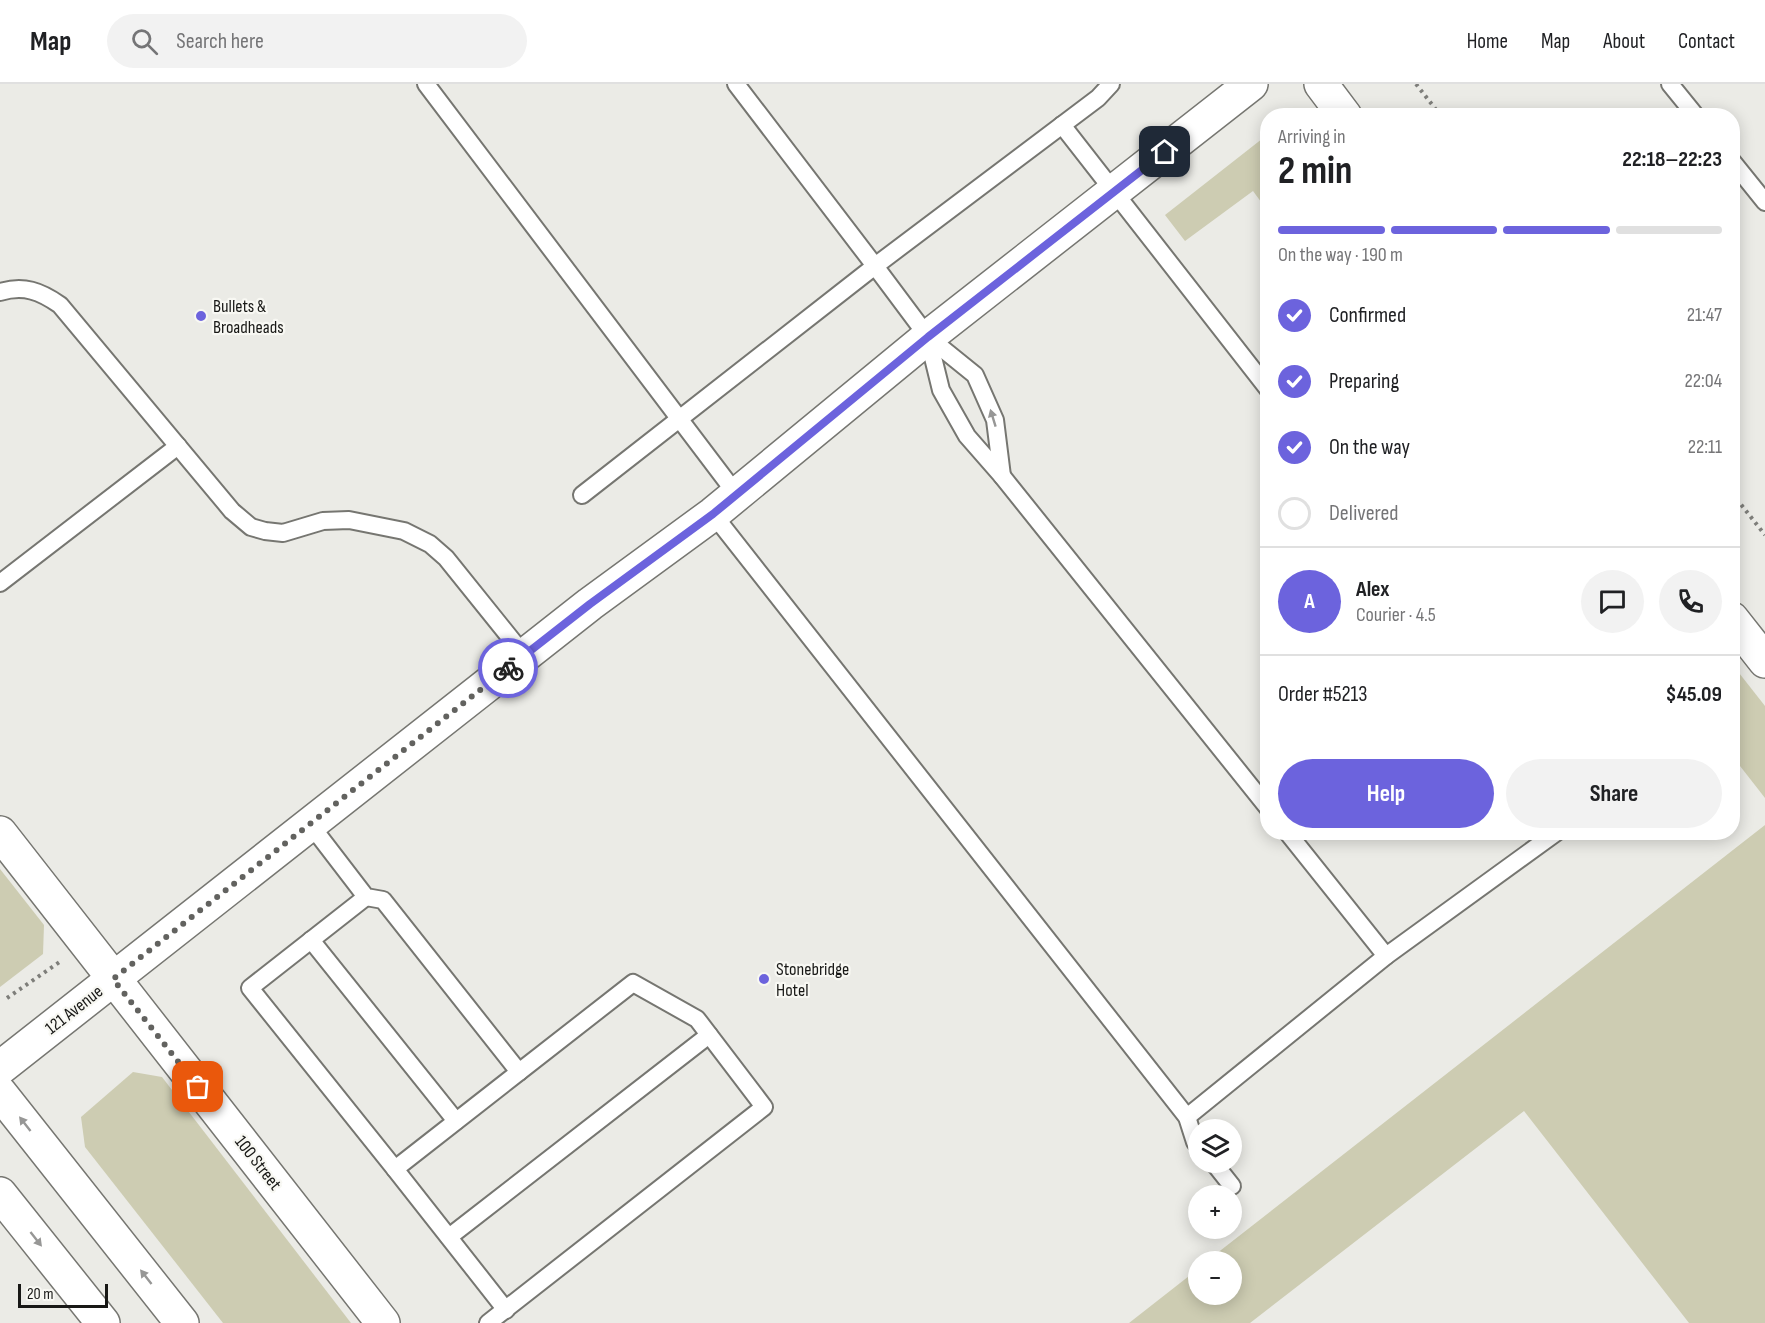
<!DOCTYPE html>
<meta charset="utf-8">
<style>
:root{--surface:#fff;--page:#f2f2f2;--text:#202124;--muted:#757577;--line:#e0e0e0;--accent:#6c63dd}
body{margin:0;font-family:"Sofia Sans Condensed",sans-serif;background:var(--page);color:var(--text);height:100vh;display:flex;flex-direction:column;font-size:22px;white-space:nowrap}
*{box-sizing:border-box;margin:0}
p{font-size:20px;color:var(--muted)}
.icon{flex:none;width:33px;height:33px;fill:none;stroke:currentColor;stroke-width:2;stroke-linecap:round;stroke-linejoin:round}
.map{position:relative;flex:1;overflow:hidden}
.side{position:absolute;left:1260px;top:24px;width:480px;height:732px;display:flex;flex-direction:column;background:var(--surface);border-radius:24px;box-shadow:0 3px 15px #0003}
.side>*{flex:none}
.buttons{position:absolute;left:1188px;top:1035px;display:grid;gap:12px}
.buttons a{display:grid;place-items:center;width:54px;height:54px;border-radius:50%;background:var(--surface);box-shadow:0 3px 15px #0003;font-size:30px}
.scale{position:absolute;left:18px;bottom:15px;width:90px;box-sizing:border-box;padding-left:6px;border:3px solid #181816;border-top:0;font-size:16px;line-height:21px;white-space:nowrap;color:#181816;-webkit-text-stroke:4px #f8f8f3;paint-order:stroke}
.pin{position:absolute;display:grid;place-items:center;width:51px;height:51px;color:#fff;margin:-26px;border-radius:12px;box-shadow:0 3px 9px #0006}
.courier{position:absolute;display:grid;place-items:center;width:60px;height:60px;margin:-30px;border:4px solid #6c63dd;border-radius:50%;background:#fff;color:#222;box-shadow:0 2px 8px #0007}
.summary em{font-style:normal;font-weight:700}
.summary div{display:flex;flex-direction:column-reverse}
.summary{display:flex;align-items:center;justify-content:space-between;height:102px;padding:0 18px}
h1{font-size:39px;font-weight:700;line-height:45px}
.bar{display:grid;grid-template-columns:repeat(4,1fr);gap:9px 6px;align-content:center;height:72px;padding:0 18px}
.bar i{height:8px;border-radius:4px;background:var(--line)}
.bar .current{background:var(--accent)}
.bar p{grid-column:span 4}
.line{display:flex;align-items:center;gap:15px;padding:0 18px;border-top:2px solid var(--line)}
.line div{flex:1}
.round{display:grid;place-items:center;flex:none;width:63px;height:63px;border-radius:32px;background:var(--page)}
ol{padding:0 18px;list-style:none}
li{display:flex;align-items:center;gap:18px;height:66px}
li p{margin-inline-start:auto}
li .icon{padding:6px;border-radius:50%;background:var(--accent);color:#fff;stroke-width:4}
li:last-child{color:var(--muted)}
li i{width:33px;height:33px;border:3px solid var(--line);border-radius:50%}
.action{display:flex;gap:12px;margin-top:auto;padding:12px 18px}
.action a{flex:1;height:69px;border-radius:36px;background:var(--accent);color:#fff;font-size:24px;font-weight:700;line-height:69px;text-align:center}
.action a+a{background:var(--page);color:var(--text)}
header{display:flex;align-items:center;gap:36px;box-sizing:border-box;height:84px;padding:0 30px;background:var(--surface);border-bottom:2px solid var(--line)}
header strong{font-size:28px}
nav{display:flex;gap:33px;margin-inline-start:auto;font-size:21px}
.search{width:420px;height:54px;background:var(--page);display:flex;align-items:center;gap:15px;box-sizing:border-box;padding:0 21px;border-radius:33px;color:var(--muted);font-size:22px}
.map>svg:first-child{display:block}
.green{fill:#cdccb2}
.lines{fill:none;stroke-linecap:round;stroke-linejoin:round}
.service-casing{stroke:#767671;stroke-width:20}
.minor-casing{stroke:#767671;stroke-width:36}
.tertiary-casing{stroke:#767671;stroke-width:36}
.primary-casing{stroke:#767671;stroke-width:36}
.path{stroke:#7e7e7a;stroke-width:4;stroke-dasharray:3 4.5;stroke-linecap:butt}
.service{stroke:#fff;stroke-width:16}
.minor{stroke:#fff;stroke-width:33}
.tertiary{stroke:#fff;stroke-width:33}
.primary{stroke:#fff;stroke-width:33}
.oneway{fill:#979796}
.done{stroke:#62625f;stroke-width:6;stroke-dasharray:0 10.8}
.route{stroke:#6c63dd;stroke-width:8}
.poi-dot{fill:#6c63dd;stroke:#f8f8f3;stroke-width:2}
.labels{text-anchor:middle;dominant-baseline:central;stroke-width:4.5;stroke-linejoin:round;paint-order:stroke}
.poi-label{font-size:18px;fill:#181816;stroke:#f8f8f3;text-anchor:start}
.street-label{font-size:18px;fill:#181816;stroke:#f8f8f3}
</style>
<header>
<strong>Map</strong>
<div class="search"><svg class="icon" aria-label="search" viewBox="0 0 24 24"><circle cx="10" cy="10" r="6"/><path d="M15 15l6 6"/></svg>Search here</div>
<nav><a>Home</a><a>Map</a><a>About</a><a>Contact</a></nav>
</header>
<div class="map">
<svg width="1765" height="1239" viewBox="0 0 1765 1239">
<rect width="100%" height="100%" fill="#ebebe6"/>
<g class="green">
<path d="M1267 51V126L1253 107 1185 157 1165 131Z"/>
<path d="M1732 580 1765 622V714L1733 673Z"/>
<path d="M1765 741V1239H1689L1524 1027 1250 1239H1129L1198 1185V1210H1232V1178L1207 1177Z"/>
<path d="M0 785 44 841 43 870 0 903Z"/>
<path d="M133 988 162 993 351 1239H223L85 1063 81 1033Z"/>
</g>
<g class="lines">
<defs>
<g id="service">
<path d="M426 0 737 411"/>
<path d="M736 0 875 182 1098 14 1111 0"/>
<path d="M1670 0 1696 32"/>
<path d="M1062 41 1268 305"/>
<path d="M1732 77 1765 118"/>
<path d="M0 208C24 201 40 207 60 221L232 427 251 443 265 447 283 449 323 437 349 436 404 447 430 460 446 474 524 571"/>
<path d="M928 253 941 306 967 352 1002 392 1268 724"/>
<path d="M582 411 875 182 928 253 975 291 995 336 1002 392"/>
<path d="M713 430 1187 1033 1195 1058 1198 1062"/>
<path d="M0 499 178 362"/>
<path d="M310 740 366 813 383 816 519 988 633 899 697 935 764 1023 488 1239"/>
<path d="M1287 748 1386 872"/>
<path d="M366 813 250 904 395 1085"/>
<path d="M311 856 456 1037"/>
<path d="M1187 1033 1386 872 1557 748"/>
<path d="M1213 1078 1232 1102"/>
<path d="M449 1153 709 951"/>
<path d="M506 1226 395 1085 519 988"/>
</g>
<path id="minor" d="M0 749 383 1239"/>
<g id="tertiary">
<path d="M1321 0 1345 32"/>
<path d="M1732 535 1765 577"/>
<path d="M0 984 590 520 713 430 928 253 1251 0"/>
</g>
<g id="primary">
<path d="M0 1009 182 1239"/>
<path d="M0 1110 103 1239"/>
</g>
</defs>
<use href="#service" class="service-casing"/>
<use href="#minor" class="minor-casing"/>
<use href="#tertiary" class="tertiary-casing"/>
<use href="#primary" class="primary-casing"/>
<g class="path">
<path d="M1416 0 1441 32"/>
<path d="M1732 409 1765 451"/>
<path d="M7 914 61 877"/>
</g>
<use href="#service" class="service"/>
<use href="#minor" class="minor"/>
<use href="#tertiary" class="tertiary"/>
<use href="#primary" class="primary"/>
</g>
<defs><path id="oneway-solid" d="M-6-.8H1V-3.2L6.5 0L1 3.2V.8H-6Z" transform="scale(1.5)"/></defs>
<g class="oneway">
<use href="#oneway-solid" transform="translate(993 334) rotate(-107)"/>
<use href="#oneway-solid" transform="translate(25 1040) rotate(-128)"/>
<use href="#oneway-solid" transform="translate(36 1155) rotate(52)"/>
<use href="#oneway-solid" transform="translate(146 1193) rotate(-128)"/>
</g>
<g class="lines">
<path class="done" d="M198 1003 113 895 508 584"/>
<path class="route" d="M508 584 590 520 713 430 928 253 1165 68"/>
</g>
<g class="poi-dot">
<circle cx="201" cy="232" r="6"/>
<circle cx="764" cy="895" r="6"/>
</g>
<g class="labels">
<g class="poi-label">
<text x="213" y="222">Bullets &amp;<tspan x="213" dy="21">Broadheads</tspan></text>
<text x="776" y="885">Stonebridge<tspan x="776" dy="21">Hotel</tspan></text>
</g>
<g class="street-label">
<text transform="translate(74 926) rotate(-38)">121 Avenue</text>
<text transform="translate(258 1079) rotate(52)">100 Street</text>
</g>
</g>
</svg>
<div class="buttons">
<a><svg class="icon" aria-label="layers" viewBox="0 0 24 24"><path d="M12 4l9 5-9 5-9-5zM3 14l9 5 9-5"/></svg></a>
<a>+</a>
<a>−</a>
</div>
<div class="scale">20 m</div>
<div class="pin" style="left:198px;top:1003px;background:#ea580c"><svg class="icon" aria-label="bag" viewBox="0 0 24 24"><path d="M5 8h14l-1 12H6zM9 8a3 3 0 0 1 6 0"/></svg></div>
<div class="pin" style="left:1165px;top:68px;background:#1f2937"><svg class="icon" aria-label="home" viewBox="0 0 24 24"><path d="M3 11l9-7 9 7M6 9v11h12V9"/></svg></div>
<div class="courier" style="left:508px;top:584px"><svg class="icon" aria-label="bike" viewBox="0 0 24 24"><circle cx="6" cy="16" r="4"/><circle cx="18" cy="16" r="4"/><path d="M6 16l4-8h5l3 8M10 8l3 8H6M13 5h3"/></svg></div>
<section class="side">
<div class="summary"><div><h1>2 min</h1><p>Arriving in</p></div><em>22:18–22:23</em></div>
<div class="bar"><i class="current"></i><i class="current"></i><i class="current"></i><i></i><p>On the way · 190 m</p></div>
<ol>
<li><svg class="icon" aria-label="check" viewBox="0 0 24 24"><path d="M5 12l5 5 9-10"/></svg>Confirmed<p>21:47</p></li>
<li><svg class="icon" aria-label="check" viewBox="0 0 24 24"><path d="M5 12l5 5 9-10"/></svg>Preparing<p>22:04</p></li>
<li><svg class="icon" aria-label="check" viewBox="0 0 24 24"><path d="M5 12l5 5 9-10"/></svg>On the way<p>22:11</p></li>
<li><i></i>Delivered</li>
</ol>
<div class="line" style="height:108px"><b class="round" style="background:var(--accent);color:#fff">A</b><div><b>Alex</b><p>Courier · 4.5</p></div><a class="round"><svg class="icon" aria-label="chat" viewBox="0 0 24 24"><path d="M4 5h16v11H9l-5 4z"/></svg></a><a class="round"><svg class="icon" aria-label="phone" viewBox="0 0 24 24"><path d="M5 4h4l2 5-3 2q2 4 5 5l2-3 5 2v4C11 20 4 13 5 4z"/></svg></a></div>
<div class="line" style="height:78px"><div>Order #5213</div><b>$45.09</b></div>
<div class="action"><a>Help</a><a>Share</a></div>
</section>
</div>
